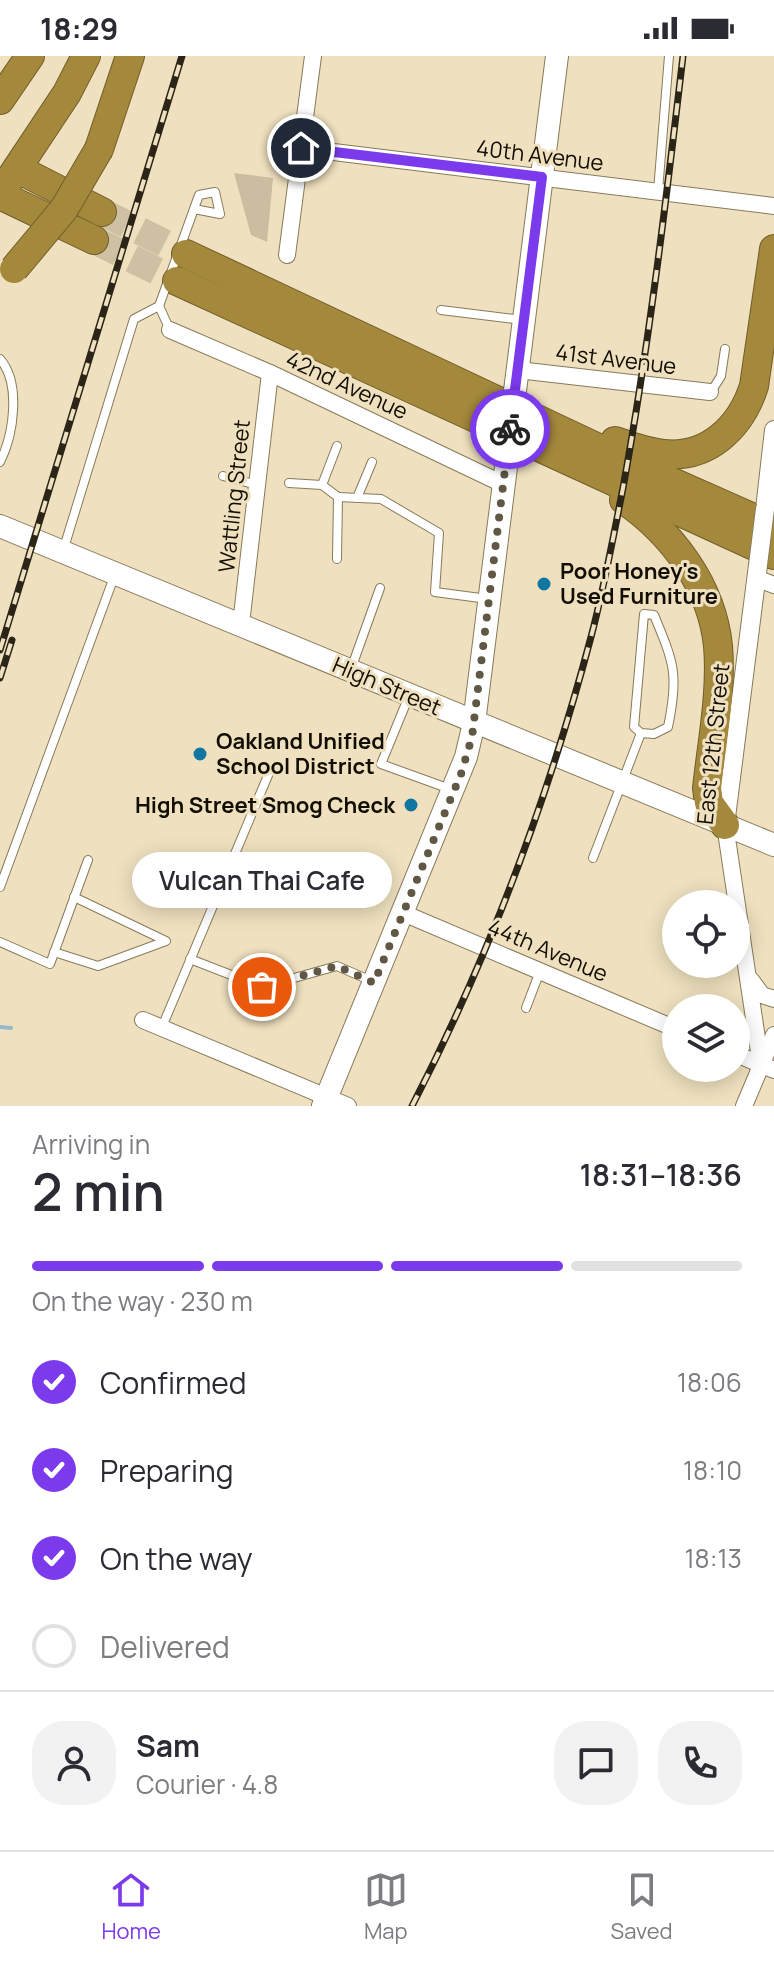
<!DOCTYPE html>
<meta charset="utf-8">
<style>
:root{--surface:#fff;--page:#f2f2f3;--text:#2b2b33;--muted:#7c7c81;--line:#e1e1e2;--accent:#7c3aed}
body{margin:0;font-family:Manrope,sans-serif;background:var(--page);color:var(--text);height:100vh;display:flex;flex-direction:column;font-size:30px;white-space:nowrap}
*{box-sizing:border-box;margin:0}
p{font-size:26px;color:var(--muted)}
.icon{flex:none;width:44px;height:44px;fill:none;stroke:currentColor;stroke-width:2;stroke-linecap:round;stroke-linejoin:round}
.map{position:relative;height:1050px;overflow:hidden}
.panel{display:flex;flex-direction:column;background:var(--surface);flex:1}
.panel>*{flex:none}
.tools{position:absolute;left:662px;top:834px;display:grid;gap:16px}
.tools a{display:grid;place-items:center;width:88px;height:88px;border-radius:50%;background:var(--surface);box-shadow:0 4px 20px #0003;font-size:40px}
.pin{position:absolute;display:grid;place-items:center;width:68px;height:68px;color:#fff;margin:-34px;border:4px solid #fff;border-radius:50%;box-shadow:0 2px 8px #0007}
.courier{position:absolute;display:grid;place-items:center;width:80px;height:80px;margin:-40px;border:6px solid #7c3aed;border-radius:50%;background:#fff;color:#222;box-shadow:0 2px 10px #0007}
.bubble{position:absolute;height:56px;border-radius:28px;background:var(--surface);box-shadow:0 4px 20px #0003;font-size:26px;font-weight:600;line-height:56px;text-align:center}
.summary em{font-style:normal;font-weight:600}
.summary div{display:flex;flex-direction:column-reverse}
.summary{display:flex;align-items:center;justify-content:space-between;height:136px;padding:0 32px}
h1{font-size:52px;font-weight:600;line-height:60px}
.bar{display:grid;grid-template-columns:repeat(4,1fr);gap:12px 8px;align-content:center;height:96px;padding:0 32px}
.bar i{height:10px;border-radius:6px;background:var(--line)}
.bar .on{background:var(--accent)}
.bar p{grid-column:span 4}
.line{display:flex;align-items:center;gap:20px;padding:0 32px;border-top:2px solid var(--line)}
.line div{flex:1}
.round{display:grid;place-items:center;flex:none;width:84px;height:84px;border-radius:32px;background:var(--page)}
ol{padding:0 32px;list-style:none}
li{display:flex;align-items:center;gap:24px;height:88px}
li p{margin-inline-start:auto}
li .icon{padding:8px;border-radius:50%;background:var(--accent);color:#fff;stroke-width:4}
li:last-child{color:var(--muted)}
li i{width:44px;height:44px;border:4px solid var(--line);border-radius:50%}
.status{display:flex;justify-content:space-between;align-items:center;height:56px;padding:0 40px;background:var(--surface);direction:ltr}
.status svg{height:22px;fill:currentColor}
.dock{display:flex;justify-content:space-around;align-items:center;height:112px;border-top:2px solid var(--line);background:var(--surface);font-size:22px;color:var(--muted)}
.dock a{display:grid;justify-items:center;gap:4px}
.dock .on{color:var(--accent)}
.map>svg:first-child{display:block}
.green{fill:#cabda0}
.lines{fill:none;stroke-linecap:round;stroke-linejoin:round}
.stream{stroke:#96b8cd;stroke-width:4}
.motorway-tunnel{stroke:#cec1a3;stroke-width:28;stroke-dasharray:28 14;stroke-linecap:butt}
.service-casing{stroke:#877a5a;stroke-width:10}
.minor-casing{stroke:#877a5a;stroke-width:18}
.tertiary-casing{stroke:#877a5a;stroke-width:20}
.secondary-casing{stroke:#877a5a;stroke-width:24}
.motorway-casing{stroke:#715d28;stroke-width:30}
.service{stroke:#fff;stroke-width:8}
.minor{stroke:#fff;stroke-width:16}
.tertiary{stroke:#fff;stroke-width:18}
.secondary{stroke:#fff;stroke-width:22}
.motorway{stroke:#a4883c;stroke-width:28}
.rail-casing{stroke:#2b2518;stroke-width:7}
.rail{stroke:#efe1bf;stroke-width:4;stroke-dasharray:12;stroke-linecap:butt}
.tertiary-bridge-casing{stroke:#877a5a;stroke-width:20;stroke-linecap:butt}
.secondary-bridge-casing{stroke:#877a5a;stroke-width:24;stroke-linecap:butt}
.motorway-bridge-casing{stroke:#715d28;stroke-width:30;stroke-linecap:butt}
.tertiary-bridge{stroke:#fff;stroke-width:18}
.secondary-bridge{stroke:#fff;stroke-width:22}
.motorway-bridge{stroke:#a4883c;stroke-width:28}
.done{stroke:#605845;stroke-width:8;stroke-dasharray:0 14.4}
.route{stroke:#7c3aed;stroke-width:10}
.poi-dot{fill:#1276a2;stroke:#efe1bf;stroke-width:3}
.labels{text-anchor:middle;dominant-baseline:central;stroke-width:6;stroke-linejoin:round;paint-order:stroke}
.street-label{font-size:22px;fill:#130e04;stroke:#efe1bf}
.poi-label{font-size:22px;font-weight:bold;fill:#130e04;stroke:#efe1bf;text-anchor:start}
</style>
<div class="status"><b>18:29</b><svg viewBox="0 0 49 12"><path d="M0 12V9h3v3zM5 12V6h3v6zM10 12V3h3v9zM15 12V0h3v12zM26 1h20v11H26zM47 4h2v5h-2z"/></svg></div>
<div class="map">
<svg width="774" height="1050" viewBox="0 0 774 1050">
<rect width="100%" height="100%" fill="#efe1bf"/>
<path class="green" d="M234 117 273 122 267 186 251 179Z"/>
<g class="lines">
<path class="stream" d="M0 971 11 972"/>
<g class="motorway-tunnel">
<path d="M102 156 186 198"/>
<path d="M94 184 177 225"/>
</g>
<defs>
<g id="service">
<path d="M658 135 669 0"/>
<path d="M441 254 523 264"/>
<path d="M170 274 159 250 199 139 215 136 220 158 194 153"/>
<path d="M0 303C21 327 14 378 0 406"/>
<path d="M711 336 721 320 725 293"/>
<path d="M223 420 257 429"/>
<path d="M289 427 322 429 338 441"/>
<path d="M322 429 337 390"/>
<path d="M357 442 372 406"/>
<path d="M63 495 134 263 159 250"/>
<path d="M337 503 338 441 381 443 439 477 435 536 488 543"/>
<path d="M351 613 380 532"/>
<path d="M409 640 381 708 450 733"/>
<path d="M593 802 641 677 654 678 668 671C679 619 674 607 654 559L644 558 634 671 641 677"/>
<path d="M0 831 114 521"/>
<path d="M0 886 50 908 88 804"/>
<path d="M54 896 98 910 166 885 74 841"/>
<path d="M190 903 262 931 337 910 374 926"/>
<path d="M526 952 540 915"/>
<path d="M162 971 269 717"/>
</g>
<g id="minor">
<path d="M301 92 774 150"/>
<path d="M287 199 313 0"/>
<path d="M170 274 270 317 503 428"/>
<path d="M518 314 710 336"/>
<path d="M756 522 774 529"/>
<path d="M241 568 270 317"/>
<path d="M725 769 761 1009"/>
<path d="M403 857 676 973"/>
<path d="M751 924 762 939 774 943"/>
<path d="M143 964 348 1050"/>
<path d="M736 998 774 1014"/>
<path d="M744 1050 774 979"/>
</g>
<g id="tertiary">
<path d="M765 453 774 374"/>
<path d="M725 769 758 509"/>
</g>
<g id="secondary">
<path d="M515 335 557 0"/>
<path d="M0 470 774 789"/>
<path d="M323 1050 466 701 474 667 508 395"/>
</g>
<g id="motorway">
<path d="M0 44 30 0"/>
<path d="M99 93 130 0"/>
<path d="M18 113 102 156"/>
<path d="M0 138 67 37 86 0"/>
<path d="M0 139 94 184"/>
<path d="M186 198 645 414 774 471"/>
<path d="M177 225 774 499"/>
<path d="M615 385C630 390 646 396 663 398 708 403 741 371 754 330L774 193"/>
<path d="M624 444C672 477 712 530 718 590 722 636 712 686 707 732L709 747 725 769"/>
</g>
</defs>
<use href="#service" class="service-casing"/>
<use href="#minor" class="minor-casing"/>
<use href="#tertiary" class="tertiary-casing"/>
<use href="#secondary" class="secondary-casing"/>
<use href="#motorway" class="motorway-casing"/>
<use href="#service" class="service"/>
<use href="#minor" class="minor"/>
<use href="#tertiary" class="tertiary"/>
<use href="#secondary" class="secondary"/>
<use href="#motorway" class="motorway"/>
<defs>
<g id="rail">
<path d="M0 594 182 0"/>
<path d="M0 622 12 584"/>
<path d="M412 1050C489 901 548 743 591 581 604 532 613 482 623 432 649 289 666 145 683 0"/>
</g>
</defs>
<use href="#rail" class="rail-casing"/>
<use href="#rail" class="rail"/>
<defs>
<path id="tertiary-bridge" d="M758 509 765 453"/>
<path id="secondary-bridge" d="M508 395 515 335"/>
<path id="motorway-bridge" d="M14 213 64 153 99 93"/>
</defs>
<use href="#tertiary-bridge" class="tertiary-bridge-casing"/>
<use href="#secondary-bridge" class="secondary-bridge-casing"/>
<use href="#motorway-bridge" class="motorway-bridge-casing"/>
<use href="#tertiary-bridge" class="tertiary-bridge"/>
<use href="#secondary-bridge" class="secondary-bridge"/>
<use href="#motorway-bridge" class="motorway-bridge"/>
</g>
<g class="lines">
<path class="done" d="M262 931 337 910 374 927 461 718 472 681 510 373"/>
<path class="route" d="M301 92 542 121 510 373"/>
</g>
<g class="poi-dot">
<circle cx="544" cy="528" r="8"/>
<circle cx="200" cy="698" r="8"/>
<circle cx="411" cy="749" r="8"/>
</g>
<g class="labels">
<g class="street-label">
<text transform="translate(540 99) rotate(7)">40th Avenue</text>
<text transform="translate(616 303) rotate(7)">41st Avenue</text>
<text transform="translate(347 329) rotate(25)">42nd Avenue</text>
<text transform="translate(234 440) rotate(-84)">Wattling Street</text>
<text transform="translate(387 630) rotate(23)">High Street</text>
<text transform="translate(713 688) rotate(-84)">East 12th Street</text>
<text transform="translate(548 894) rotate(23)">44th Avenue</text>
</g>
<g class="poi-label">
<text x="560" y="515">Poor Honey's<tspan x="560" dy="25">Used Furniture</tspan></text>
<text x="216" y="685">Oakland Unified<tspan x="216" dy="25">School District</tspan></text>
<text x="395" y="749" text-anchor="end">High Street Smog Check</text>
</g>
</g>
</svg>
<div class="tools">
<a><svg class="icon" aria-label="locate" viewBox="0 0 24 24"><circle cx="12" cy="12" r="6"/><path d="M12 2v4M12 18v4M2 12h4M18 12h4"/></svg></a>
<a><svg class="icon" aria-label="layers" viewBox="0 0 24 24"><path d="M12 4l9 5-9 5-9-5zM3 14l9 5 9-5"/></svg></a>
</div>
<div class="pin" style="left:262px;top:931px;background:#ea580c"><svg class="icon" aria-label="bag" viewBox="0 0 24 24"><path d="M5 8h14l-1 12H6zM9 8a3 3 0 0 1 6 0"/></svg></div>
<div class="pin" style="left:301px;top:92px;background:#1f2937"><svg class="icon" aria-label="home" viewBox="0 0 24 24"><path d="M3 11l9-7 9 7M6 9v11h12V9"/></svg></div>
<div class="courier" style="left:510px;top:373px"><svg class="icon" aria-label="bike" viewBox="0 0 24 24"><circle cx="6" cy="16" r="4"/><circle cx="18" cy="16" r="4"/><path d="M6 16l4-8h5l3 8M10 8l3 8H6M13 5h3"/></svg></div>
<div class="bubble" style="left:132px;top:796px;width:260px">Vulcan Thai Cafe</div>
</div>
<section class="panel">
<div class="summary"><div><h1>2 min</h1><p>Arriving in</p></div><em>18:31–18:36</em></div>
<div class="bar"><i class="on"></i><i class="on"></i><i class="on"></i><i></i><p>On the way · 230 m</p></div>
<ol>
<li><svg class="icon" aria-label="check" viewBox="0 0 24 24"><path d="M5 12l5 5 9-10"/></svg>Confirmed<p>18:06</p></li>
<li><svg class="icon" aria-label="check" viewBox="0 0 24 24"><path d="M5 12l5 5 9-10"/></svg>Preparing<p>18:10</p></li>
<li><svg class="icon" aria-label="check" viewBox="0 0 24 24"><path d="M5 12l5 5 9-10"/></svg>On the way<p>18:13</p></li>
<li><i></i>Delivered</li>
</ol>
<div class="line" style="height:144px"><a class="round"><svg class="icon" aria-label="person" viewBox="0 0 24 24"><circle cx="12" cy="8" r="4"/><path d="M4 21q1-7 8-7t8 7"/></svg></a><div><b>Sam</b><p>Courier · 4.8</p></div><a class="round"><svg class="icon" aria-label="chat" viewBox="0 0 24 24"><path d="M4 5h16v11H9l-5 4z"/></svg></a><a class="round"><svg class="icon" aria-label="phone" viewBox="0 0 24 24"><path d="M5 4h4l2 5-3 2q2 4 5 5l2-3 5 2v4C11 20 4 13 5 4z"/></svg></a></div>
</section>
<nav class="dock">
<a class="on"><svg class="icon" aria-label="home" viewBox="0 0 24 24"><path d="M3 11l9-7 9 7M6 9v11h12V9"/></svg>Home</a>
<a><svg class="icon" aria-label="map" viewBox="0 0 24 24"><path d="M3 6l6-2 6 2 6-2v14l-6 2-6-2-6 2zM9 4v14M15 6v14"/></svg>Map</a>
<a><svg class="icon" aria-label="saved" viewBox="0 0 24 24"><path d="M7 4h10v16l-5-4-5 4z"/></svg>Saved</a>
</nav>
